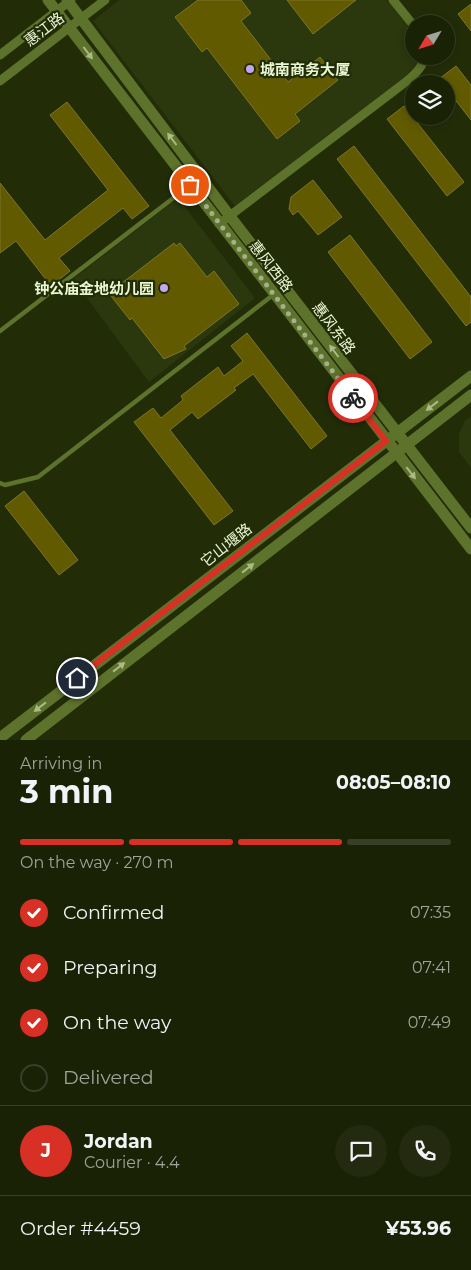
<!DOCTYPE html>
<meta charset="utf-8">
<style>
:root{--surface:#1a2206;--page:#232a10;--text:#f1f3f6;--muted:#9fa49b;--line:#383f28;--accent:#d93025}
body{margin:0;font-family:Montserrat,"Noto Sans SC",sans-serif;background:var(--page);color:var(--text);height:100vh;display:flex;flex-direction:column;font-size:19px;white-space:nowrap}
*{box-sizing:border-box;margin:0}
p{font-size:16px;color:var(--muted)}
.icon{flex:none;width:28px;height:28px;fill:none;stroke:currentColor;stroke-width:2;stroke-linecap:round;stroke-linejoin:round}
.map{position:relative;height:740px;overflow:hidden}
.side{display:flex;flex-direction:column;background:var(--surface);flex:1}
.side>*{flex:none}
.needle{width:32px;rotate:232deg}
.fabs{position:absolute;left:405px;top:15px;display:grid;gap:10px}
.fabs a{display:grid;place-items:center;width:50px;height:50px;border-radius:50%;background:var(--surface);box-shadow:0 2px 8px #0003,0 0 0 1px var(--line);font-size:25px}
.pin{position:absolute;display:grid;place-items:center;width:42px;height:42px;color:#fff;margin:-21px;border:2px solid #fff;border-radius:50%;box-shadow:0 1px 5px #0007}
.courier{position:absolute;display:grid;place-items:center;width:50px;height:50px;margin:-25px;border:4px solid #d93025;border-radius:50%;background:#fff;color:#222;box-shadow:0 1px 6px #0007}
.summary em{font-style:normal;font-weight:700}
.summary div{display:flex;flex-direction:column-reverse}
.summary{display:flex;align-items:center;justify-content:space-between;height:85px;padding:0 20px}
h1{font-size:32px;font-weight:700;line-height:38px}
.bar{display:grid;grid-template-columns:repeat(4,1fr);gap:8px 5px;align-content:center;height:60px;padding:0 20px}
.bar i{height:6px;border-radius:4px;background:var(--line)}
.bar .current{background:var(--accent)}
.bar p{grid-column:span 4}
.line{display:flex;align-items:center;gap:12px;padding:0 20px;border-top:1px solid var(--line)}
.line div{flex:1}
.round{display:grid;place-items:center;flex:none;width:52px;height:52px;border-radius:26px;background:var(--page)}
ol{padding:0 20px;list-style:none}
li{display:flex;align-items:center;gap:15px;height:55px}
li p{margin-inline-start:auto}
li .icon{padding:5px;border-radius:50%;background:var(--accent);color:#fff;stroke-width:4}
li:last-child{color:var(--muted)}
li i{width:28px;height:28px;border:2px solid var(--line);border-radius:50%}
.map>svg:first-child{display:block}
.built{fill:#2b370d}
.building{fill:#615a00;stroke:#7d7628}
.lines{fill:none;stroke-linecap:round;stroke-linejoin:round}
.service{stroke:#5d722a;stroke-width:4.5}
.minor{stroke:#5d722a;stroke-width:9}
.tertiary{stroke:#5d722a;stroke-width:11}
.oneway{fill:#abbb87}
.done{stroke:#a4b08c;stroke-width:5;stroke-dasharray:0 9}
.route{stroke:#d93025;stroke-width:6}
.poi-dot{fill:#c6a6f0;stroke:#222d08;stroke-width:2}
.labels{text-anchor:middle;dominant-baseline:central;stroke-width:4.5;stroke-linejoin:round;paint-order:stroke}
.street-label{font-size:15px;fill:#eaf7d3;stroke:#222d08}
.poi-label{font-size:15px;font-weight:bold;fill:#eaf7d3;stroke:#222d08;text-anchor:start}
</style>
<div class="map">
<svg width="471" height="740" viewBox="0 0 471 740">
<rect width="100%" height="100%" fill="#222d08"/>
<g class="built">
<path d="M119 0H387L414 34V56H420V61L404 78 235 206 93 21Z"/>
<path d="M178 198 255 298 149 382 73 279Z"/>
<path d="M471 416V468L459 452V434L465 420Z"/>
</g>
<g class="building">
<path d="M198 0H241L251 13 241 21 288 82 320 57 338 80 295 114 300 121 277 139 207 48 202 52 175 17Z"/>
<path d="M287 0H356L313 34Z"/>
<path d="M471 4V31L458 14Z"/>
<path d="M456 66 471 85V120L446 88V84H443L439 79Z"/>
<path d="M67 102 149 206 132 219 123 208 59 258 70 271 51 286 16 241 0 253V183L45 240 108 190 50 115Z"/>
<path d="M404 106 464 182 447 196 387 119Z"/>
<path d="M354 146 471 297V322L466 326 337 159Z"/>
<path d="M313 180 342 217 318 235 298 211 293 215 289 209 291 197Z"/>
<path d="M350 235 432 342 410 359 328 252Z"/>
<path d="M174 243 176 246 180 243 207 277 214 271 239 304 184 346 186 349 164 359 132 318 130 320 111 296 116 293 113 290Z"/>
<path d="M247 333 327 436 311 449 253 374 234 388 236 390 198 419 192 412 170 430 233 511 214 525 134 422 153 408 161 418 183 400 181 396 218 367 224 376 243 361 231 346Z"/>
<path d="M24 491 78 560 59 575 5 506Z"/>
</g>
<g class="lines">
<g class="service">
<path d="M0 331 189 186"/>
<path d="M0 483 5 485 38 477 273 295"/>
</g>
<g class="minor">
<path d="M393 0 414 26"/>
<path d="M0 55 71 0"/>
<path d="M0 81 105 0"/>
<path d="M219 224 407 81C415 74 423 67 425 56"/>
</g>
<g class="tertiary">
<path d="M48 0 471 549"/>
<path d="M67 0 229 215 471 528"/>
<path d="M0 738 471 376"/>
<path d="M26 740 471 395"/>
</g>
</g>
<defs><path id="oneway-solid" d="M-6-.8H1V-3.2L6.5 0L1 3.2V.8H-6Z" transform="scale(1.25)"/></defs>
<g class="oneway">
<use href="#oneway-solid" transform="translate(88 53) rotate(53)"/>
<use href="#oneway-solid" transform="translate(172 139) rotate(-127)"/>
<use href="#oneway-solid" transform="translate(334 351) rotate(-127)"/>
<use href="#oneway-solid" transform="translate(432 406) rotate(142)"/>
<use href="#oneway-solid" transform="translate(411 473) rotate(52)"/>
<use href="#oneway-solid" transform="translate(248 568) rotate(-38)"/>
<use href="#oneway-solid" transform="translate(119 667) rotate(-38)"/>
<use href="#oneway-solid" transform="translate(40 707) rotate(142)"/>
</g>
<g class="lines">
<path class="done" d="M190 185 353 398"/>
<path class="route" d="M77 678 386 441 353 398"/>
</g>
<g class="poi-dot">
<circle cx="250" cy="69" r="5"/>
<circle cx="164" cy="288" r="5"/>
</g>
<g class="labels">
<g class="street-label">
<text transform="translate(44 29) rotate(-37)">惠江路</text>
<text transform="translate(271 266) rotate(52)">惠风西路</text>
<text transform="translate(334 328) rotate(53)">惠风东路</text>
<text transform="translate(226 545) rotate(-38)">它山堰路</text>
</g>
<g class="poi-label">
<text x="260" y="69">城南商务大厦</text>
<text x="154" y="288" text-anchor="end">钟公庙金地幼儿园</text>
</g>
</g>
</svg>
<div class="fabs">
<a><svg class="needle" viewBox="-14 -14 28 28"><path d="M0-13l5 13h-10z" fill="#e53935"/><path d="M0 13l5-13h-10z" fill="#9fa49b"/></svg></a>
<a><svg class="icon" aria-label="layers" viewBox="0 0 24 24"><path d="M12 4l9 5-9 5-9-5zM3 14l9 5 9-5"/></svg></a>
</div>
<div class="pin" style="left:190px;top:185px;background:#ea580c"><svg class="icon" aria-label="bag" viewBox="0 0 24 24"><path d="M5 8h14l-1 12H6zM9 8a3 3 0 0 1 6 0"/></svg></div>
<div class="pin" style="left:77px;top:678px;background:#1f2937"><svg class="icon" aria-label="home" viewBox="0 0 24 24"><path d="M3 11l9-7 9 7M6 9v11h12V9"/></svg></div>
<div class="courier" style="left:353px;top:398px"><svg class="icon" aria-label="bike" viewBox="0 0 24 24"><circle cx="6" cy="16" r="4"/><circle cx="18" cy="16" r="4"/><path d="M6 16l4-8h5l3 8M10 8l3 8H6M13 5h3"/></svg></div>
</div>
<section class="side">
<div class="summary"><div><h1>3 min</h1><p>Arriving in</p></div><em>08:05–08:10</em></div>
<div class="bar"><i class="current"></i><i class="current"></i><i class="current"></i><i></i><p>On the way · 270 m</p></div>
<ol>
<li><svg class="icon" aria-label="check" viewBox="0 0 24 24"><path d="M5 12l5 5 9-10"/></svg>Confirmed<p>07:35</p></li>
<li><svg class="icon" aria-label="check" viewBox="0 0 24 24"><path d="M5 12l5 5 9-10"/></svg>Preparing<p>07:41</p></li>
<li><svg class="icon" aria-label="check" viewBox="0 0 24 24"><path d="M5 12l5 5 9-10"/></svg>On the way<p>07:49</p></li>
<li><i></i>Delivered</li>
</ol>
<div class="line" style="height:90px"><b class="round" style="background:var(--accent);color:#fff">J</b><div><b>Jordan</b><p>Courier · 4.4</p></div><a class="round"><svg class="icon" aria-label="chat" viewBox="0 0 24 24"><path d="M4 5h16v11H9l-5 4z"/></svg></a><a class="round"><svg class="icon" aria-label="phone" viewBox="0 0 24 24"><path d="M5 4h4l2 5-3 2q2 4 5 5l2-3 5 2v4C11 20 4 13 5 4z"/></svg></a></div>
<div class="line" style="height:65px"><div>Order #4459</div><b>¥53.96</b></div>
</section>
